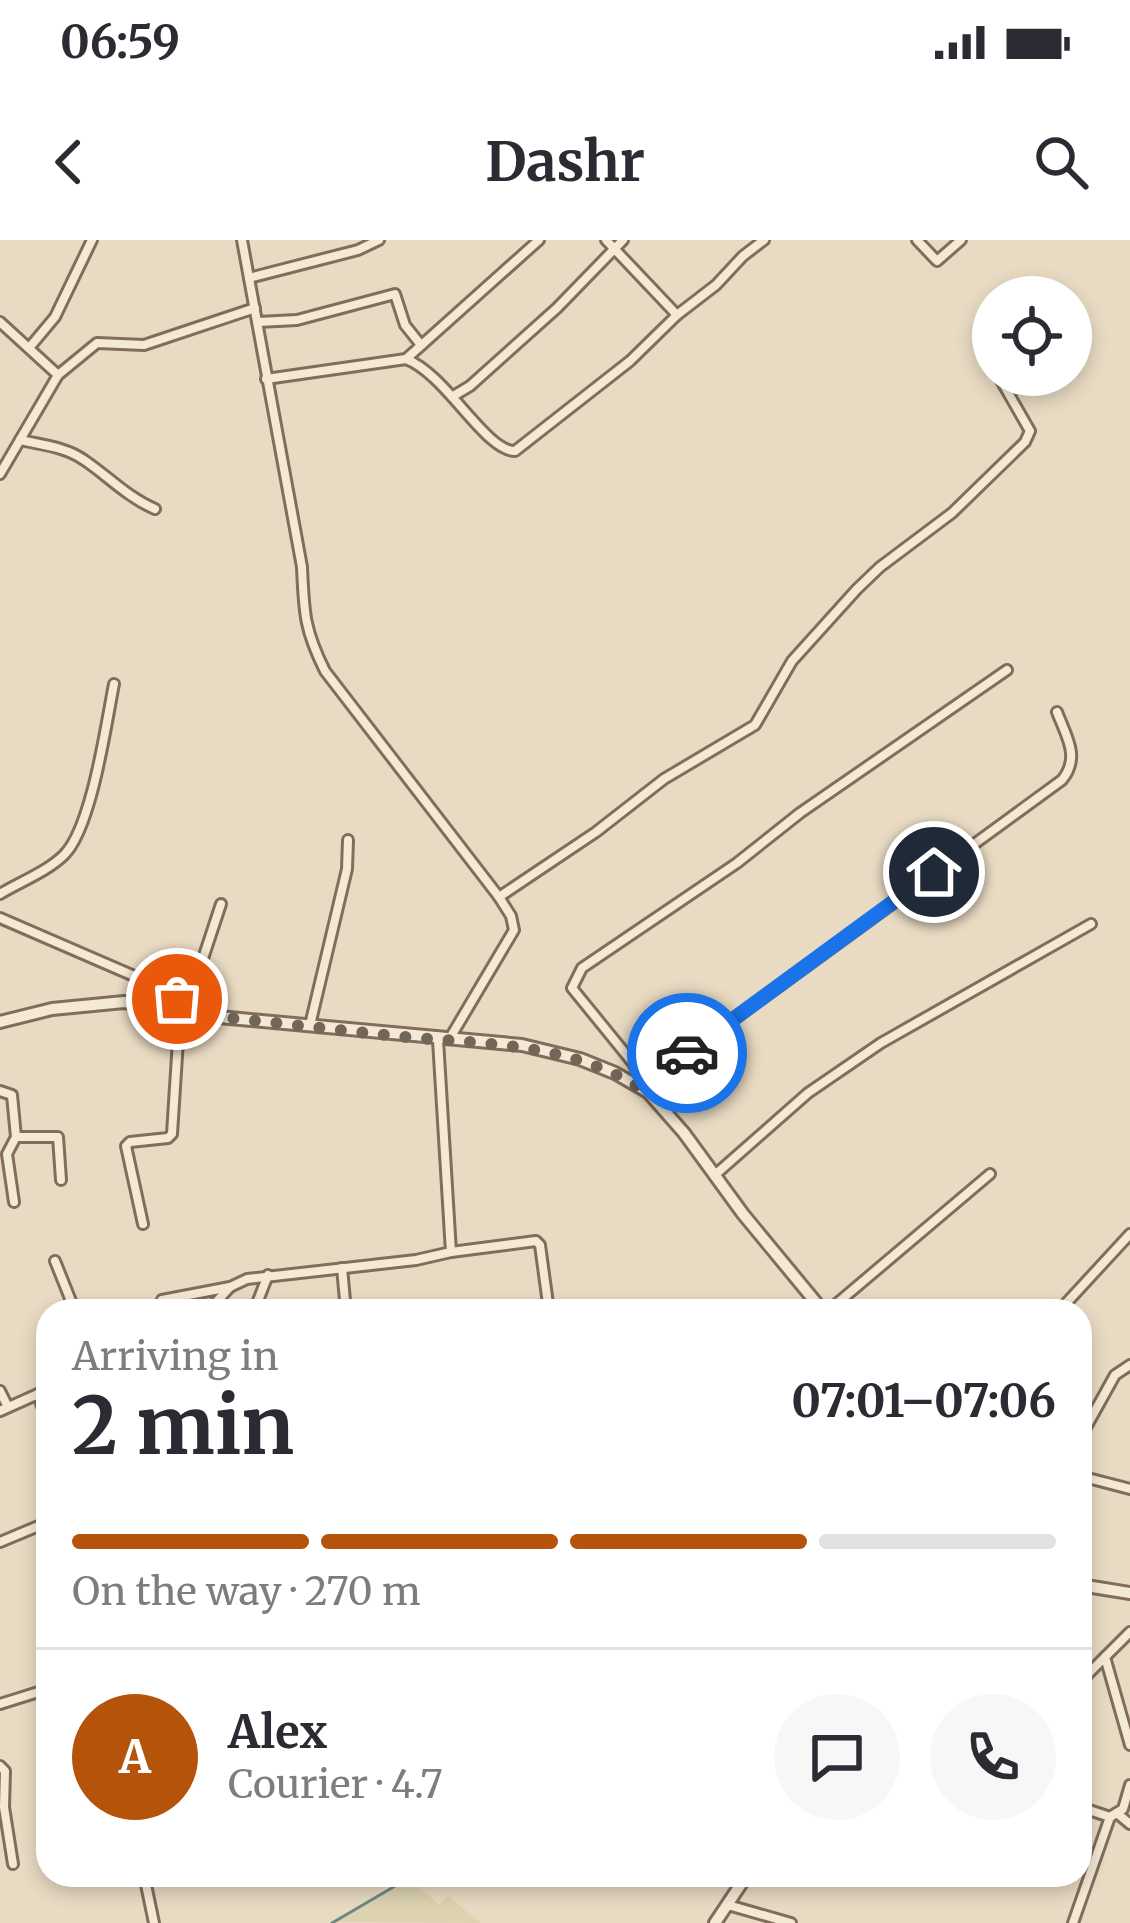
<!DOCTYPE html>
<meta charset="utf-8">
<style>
:root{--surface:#fff;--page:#f7f7f7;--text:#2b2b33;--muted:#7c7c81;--line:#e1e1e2;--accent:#b45309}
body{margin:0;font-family:Merriweather,serif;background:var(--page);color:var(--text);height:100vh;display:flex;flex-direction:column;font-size:45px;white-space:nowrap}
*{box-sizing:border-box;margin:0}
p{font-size:39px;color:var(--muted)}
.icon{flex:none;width:66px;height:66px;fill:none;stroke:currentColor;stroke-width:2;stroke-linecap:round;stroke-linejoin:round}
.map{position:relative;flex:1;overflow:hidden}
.drawer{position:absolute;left:36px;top:1059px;width:1056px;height:588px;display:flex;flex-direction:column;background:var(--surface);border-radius:36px;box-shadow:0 6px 18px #0003}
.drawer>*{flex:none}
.controls{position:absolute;left:972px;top:36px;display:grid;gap:24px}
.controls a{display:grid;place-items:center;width:120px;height:120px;border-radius:50%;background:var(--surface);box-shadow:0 6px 18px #0003;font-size:60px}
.pin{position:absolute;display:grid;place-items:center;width:102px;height:102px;color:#fff;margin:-51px;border:6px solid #fff;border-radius:50%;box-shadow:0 3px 12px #0007}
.courier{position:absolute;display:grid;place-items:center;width:120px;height:120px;margin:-60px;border:9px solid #1a73e8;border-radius:50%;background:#fff;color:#222;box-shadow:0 3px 15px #0007}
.headline em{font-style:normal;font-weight:700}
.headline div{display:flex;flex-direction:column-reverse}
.headline{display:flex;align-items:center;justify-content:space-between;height:204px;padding:0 36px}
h1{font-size:78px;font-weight:700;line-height:90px}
.bar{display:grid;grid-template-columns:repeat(4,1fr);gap:18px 12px;align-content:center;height:144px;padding:0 36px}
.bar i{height:15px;border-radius:9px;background:var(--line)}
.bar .on{background:var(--accent)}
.bar p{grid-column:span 4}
.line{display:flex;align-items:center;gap:30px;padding:0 36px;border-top:3px solid var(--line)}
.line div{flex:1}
.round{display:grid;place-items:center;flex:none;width:126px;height:126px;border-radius:63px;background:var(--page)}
.status{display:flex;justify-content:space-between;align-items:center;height:84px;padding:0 60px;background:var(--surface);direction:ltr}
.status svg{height:33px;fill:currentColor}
header{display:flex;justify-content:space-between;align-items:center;height:156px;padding:0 36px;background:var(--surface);font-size:54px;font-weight:700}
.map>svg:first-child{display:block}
.farmland{fill:#ddd3b1}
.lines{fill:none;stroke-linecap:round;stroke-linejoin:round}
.stream{stroke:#6d8980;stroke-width:3}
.minor-casing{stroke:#816d5c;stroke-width:14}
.tertiary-casing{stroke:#816d5c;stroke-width:16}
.minor{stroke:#f4e9d5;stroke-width:8}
.tertiary{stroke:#f4e9d5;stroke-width:10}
.done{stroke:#726658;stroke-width:12;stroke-dasharray:0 21.6}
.route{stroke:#1a73e8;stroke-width:15}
</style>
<div class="status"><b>06:59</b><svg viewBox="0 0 49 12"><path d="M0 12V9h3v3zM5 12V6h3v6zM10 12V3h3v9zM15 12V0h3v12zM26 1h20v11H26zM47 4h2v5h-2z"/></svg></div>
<header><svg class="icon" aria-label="back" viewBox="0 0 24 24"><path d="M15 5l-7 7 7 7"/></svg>Dashr<svg class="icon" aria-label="search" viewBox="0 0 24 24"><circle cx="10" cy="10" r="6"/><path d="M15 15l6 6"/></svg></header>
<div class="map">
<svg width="1130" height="1683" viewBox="0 0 1130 1683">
<rect width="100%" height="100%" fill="#e9dbc3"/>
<path class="farmland" d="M410 1640 439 1664 448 1656 481 1683 336 1682Z"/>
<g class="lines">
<path class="stream" d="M332 1683 414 1635"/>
<defs>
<g id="minor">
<path d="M242 0 302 327C304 372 304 389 325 431L499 657 511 676 514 690 450 798"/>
<path d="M606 0 677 75"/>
<path d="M917 0 937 21 961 0"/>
<path d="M249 38 358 10 379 0"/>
<path d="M0 82 58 135"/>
<path d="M258 82 297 80 395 54 405 85 421 105"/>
<path d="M29 108 55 77 92 0"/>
<path d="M406 119 539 0"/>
<path d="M991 125 993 127"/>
<path d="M266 139 406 119C446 134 485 211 515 211L630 121 677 75 716 45 743 16 764 0"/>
<path d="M455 155 470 146 557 68 623 0"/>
<path d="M20 200C42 205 66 207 84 220 108 236 127 257 155 269"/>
<path d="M0 234 58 135 97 103 144 105 255 68"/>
<path d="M0 654C20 642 48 631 64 615 92 587 106 484 114 444"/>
<path d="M499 657 596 592 664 539 755 485 792 421 857 349 880 327 952 273 1025 202 1030 191 998 135"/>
<path d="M0 678 171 752 180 769 172 894 168 898 130 902 126 906 143 984"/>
<path d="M186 770 221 664"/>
<path d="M310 785 347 629 348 600"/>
<path d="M644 845 1062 540C1081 517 1066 496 1057 472"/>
<path d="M0 851 12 855 16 897 7 914 14 962"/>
<path d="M647 851 633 823 572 748 582 728 737 623 800 573 1007 430"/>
<path d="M16 897H58L61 940"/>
<path d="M716 934 808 853 881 803 1091 684"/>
<path d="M451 1012 536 1001 540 1005 549 1071"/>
<path d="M55 1021 75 1071"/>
<path d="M342 1028 346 1071"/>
<path d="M162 1060 230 1047"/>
<path d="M208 1071 230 1047 247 1039 416 1020 451 1012 438 800"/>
<path d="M254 1071 268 1035"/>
<path d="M828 1071 990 934"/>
<path d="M1059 1071 1130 994"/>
<path d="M48 1149 38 1154 48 1184"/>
<path d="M0 1151 8 1167"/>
<path d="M0 1171 38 1154"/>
<path d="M1080 1198 1115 1135 1130 1125"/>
<path d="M1080 1236 1130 1249"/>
<path d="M0 1302 48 1282"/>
<path d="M1130 1392 1105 1417 1130 1505"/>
<path d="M1080 1442 1105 1417"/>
<path d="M0 1464 48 1449"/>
<path d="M0 1526 5 1531 4 1567 13 1624"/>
<path d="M1080 1567 1110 1577"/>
<path d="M1118 1574 1130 1584"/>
<path d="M144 1635 154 1683"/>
<path d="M728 1665 791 1683"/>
<path d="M1073 1683 1110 1577 1123 1569 1130 1545"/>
</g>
<g id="tertiary">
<path d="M0 782 52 769 124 762 219 777 522 805 580 819 615 833 648 852 684 893 743 974 823 1071"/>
<path d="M1080 1345 1130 1353"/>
<path d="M715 1683 747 1635"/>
</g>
</defs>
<use href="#minor" class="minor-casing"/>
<use href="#tertiary" class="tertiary-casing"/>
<use href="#minor" class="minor"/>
<use href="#tertiary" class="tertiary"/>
</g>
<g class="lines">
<path class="done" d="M177 759 180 769 219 777C278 783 337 790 396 796 485 805 570 801 648 853L644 844 687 813"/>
<path class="route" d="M687 813 934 632"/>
</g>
</svg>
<div class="controls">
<a><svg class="icon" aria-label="locate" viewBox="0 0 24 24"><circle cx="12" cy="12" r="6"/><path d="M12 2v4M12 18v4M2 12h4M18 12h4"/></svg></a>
</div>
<div class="pin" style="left:177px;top:759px;background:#ea580c"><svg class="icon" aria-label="bag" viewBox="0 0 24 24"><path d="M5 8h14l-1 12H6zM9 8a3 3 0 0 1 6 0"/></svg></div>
<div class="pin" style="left:934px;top:632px;background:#1f2937"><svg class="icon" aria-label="home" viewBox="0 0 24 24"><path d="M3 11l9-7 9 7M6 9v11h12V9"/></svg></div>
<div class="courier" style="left:687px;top:813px"><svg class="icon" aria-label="car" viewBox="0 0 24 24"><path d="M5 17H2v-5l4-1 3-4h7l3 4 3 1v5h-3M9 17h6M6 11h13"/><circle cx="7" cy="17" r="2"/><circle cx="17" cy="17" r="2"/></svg></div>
<section class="drawer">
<div class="headline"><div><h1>2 min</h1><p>Arriving in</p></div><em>07:01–07:06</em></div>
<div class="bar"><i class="on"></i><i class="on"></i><i class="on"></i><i></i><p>On the way · 270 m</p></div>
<div class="line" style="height:216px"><b class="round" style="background:var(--accent);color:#fff">A</b><div><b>Alex</b><p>Courier · 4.7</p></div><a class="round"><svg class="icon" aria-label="chat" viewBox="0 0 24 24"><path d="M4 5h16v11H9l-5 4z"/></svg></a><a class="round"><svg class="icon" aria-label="phone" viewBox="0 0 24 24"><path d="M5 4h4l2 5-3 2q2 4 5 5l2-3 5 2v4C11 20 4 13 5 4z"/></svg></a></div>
</section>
</div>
